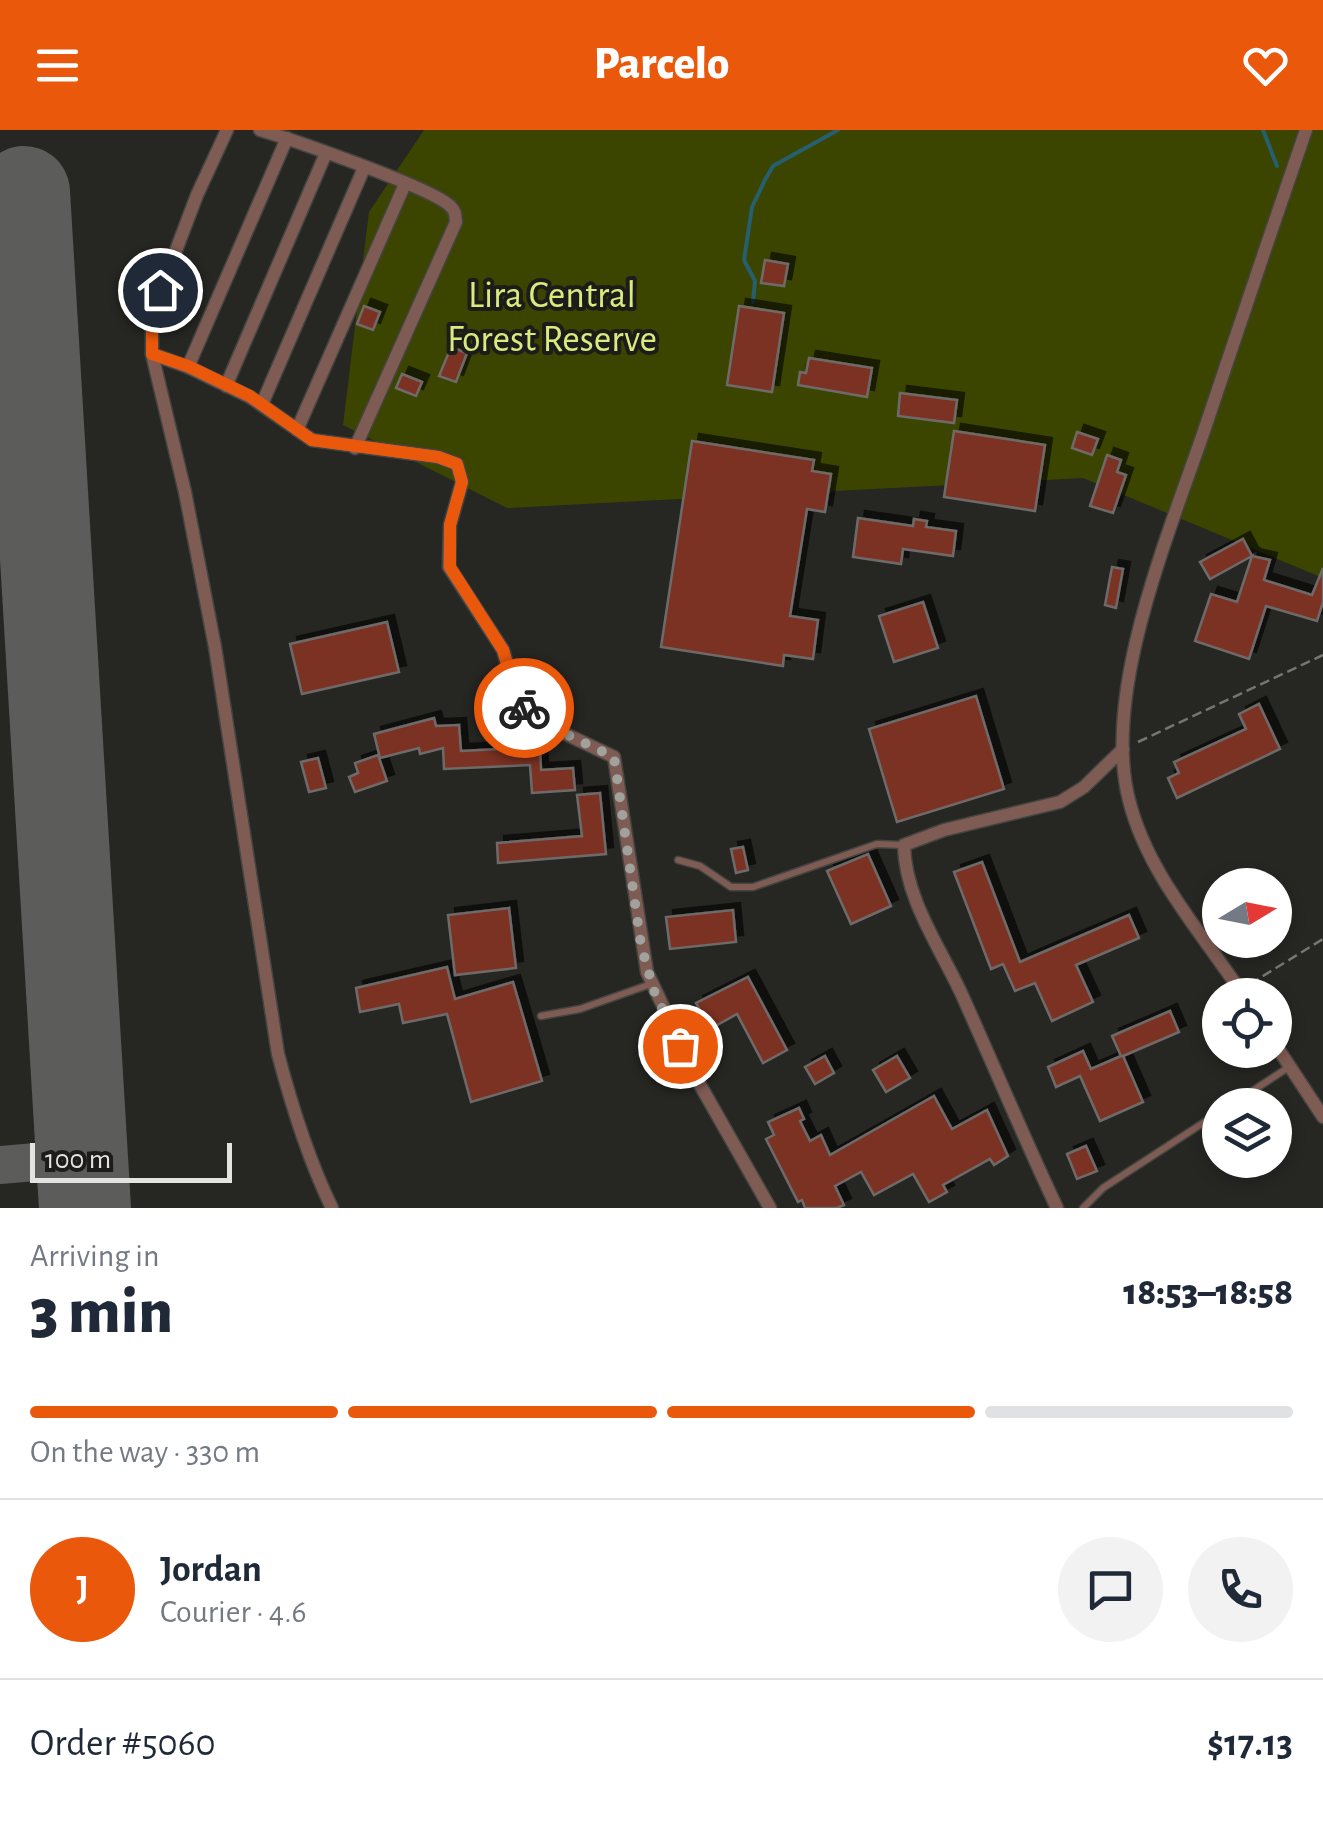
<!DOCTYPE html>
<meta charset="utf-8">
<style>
:root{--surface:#fff;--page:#f2f2f3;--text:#1f2937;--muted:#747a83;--line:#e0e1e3;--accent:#ea580c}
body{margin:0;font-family:"Alegreya Sans",sans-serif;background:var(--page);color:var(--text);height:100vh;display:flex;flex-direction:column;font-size:38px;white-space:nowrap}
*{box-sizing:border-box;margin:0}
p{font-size:32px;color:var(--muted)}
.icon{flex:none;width:55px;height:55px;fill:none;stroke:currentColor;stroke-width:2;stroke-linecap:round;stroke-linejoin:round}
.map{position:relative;height:1078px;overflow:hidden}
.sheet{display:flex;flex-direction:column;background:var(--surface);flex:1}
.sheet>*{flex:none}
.needle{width:65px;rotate:80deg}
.buttons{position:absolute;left:1202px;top:738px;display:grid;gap:20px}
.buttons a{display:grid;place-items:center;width:90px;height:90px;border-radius:50%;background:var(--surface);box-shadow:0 5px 15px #0003;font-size:50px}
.scale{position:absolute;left:30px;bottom:25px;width:202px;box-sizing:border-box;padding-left:10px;border:5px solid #e3e3e1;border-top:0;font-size:28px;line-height:35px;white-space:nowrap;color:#e3e3e1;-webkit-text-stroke:8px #1d1c1a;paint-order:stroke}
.pin{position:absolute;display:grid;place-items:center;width:85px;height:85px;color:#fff;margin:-42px;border:5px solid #fff;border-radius:50%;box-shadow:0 2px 10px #0007}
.courier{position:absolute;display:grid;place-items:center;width:100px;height:100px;margin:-50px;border:8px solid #ea580c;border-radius:50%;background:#fff;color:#222;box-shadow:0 2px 12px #0007}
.headline em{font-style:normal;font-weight:800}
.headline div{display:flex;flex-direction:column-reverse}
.headline{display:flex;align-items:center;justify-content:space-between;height:170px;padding:0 30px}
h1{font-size:65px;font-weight:800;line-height:75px}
.bar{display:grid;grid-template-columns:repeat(4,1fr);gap:15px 10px;align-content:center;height:120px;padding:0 30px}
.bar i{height:12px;border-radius:8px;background:var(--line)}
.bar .current{background:var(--accent)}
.bar p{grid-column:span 4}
.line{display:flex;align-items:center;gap:25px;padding:0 30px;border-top:2px solid var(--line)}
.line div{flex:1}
.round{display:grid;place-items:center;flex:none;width:105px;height:105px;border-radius:52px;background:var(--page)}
header{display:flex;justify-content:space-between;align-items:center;height:130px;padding:0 30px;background:var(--accent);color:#fff;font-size:45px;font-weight:800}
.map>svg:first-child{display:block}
.green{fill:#3c4500}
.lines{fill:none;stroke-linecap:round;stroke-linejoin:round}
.stream{stroke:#255f70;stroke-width:4}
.taxiway{stroke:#5c5c5a;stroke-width:38}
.runway{stroke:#5c5c5a;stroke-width:92}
.building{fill:#7c3123;stroke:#6e6b6a;stroke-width:2.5;filter:url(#shadow)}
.service-casing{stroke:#444441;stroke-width:9}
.minor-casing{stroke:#444441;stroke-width:15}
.path{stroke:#757572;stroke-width:2.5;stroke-dasharray:10 5;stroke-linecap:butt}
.service{stroke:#7f5c53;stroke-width:6}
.minor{stroke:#7f5c53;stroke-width:12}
.done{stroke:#a1a19e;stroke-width:10;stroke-dasharray:0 18}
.route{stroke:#ea580c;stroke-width:12}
.labels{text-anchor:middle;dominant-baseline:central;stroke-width:8;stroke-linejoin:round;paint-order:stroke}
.park-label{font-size:38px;fill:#d8ec7d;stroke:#1d1c1a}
</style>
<header><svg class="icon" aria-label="menu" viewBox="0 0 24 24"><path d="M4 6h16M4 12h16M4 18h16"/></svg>Parcelo<svg class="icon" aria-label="heart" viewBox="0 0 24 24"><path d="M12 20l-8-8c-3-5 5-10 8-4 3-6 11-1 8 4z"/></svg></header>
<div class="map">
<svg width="1323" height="1078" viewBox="0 0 1323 1078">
<defs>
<filter id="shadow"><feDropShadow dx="7" dy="-7" stdDeviation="0" flood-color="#0009"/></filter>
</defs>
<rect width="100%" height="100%" fill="#262623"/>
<path class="green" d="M424 0H1323V448L1083 348 507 378 343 295 369 82Z"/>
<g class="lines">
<g class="stream">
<path d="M1263 0 1277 36"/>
<path d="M753 172 755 151 744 130 752 77 765 50 773 36 838 0"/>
</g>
<path class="taxiway" d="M0 1035 82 1028"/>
<path class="runway" d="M24 62 85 1078"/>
</g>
<g class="building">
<path d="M765 130 788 134 784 156 761 153Z"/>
<path d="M364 176 380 182 373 200 357 194Z"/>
<path d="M739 176 784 183 772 262 727 255Z"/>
<path d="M451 217 467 223 456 252 439 246Z"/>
<path d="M809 228 872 238 867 267 798 255 800 242 806 243Z"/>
<path d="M402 244 422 252 416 266 396 258Z"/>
<path d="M900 263 957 270 954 293 898 286Z"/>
<path d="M954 301 1045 315 1035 381 944 367Z"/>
<path d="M1077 302 1098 309 1092 325 1072 318Z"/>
<path d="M692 311 814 330 812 341 831 344 825 382 807 379 790 486 818 490 813 529 784 525 783 536 661 517Z"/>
<path d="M1107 325 1121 330 1117 342 1126 345 1113 383 1090 376Z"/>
<path d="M858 388 913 396 914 389 927 391 926 397 956 401 953 426 903 419 901 434 853 427Z"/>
<path d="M1243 409 1252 426 1270 430 1264 450 1312 465 1323 438V472L1317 491 1266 476 1249 529 1195 511 1211 464 1237 472 1252 426 1210 449 1200 432Z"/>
<path d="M1112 437 1123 439 1116 478 1105 475Z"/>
<path d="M923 472 938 518 894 532 879 486Z"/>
<path d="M387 492 399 542 302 564 290 514Z"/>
<path d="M976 566 1004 659 897 692 869 599Z"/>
<path d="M1259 574 1280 619 1177 668 1168 648 1179 643 1174 632 1246 599 1239 584Z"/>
<path d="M434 588 436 596 459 595 461 621 540 617 541 640 573 638 575 660 532 663 530 635 444 639 443 618 420 624 419 618 380 628 374 604Z"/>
<path d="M378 625 387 651 355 662 349 647 358 643 355 633Z"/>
<path d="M318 628 326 658 309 662 301 632Z"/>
<path d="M600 663 606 724 498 733 497 713 582 706 577 665Z"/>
<path d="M743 717 748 740 736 743 731 719Z"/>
<path d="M868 724 891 776 851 794 827 741Z"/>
<path d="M982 732 1020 832 1129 785 1139 808 1076 835 1093 872 1052 891 1035 853 1015 861 1003 834 991 839 954 742Z"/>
<path d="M509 778 516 838 455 845 448 785Z"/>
<path d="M733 780 736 812 670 819 666 787Z"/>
<path d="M447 837 455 869 513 852 542 951 471 972 447 884 403 893 399 874 360 882 356 858Z"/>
<path d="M748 847 787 920 763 933 737 884 710 899 696 873Z"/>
<path d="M1170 881 1179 902 1123 926 1143 972 1100 991 1080 946 1056 957 1048 937 1083 921 1091 939 1121 926 1112 906Z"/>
<path d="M825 926 834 943 815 954 805 937Z"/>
<path d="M897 926 910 948 886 962 873 940Z"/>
<path d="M934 966 952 999 987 980 1008 1026 994 1035 990 1029 943 1055 947 1062 929 1072 913 1044 874 1065 861 1042 835 1056 844 1075 837 1078H805L802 1070 798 1072 766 1009 774 1005 768 992 799 978 804 989 800 991 810 1011 821 1005 830 1025Z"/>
<path d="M1086 1016 1097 1041 1077 1049 1067 1024Z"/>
</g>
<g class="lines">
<defs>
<g id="service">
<path d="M678 730 700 736 731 757H753L877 714 902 715"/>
<path d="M541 886 580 879 651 854"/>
<path d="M1231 975 1289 937"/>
<path d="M1083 1078 1103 1058 1220 982"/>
</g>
<g id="minor">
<path d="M227 0 197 65 161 160 152 195V224L185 362 215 517 278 924C292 977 308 1029 332 1078"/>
<path d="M260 0C290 9 436 59 451 77 456 82 455 85 456 92L355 318"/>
<path d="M152 224 188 237 250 267 312 310 438 327 457 334 462 352 450 395 449 437 503 520 517 570 534 589 614 627 647 842 699 953 770 1078"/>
<path d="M188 237 287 8"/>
<path d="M226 256 326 23"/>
<path d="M262 274 364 38"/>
<path d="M297 300 405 54"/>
<path d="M1243 865C1202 803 1147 743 1129 670 1101 561 1171 399 1206 295 1239 197 1272 98 1306 0"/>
<path d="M1275 914 1323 987"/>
<path d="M1057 1078C1024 1008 994 936 962 865 940 817 905 769 904 715L944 700 1060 672 1084 657 1123 619"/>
</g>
</defs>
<use href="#service" class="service-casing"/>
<use href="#minor" class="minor-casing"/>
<g class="path">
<path d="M1138 612 1323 525"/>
<path d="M1250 854 1323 809"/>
</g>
<use href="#service" class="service"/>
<use href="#minor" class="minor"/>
</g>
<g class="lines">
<path class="done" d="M524 578 534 589 614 627 641 815 654 861 680 916"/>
<path class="route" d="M160 160 152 196V224L188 236 250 266 312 310 438 327 457 334 462 352 450 395V437L503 520 518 570 524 578"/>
</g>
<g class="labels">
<g class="park-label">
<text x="552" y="166">Lira Central<tspan x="552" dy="44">Forest Reserve</tspan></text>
</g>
</g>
</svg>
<div class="buttons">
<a><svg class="needle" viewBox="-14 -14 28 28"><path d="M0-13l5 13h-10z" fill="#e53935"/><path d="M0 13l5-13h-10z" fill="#747a83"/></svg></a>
<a><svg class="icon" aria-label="locate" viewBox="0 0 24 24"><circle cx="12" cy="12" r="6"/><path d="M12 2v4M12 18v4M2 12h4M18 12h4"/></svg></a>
<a><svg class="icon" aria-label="layers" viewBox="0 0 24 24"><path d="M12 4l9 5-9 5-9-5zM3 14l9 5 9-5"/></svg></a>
</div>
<div class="scale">100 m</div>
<div class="pin" style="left:680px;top:916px;background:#ea580c"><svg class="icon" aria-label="bag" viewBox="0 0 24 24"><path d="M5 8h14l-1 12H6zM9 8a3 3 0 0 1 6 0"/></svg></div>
<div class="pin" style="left:160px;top:160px;background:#1f2937"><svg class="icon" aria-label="home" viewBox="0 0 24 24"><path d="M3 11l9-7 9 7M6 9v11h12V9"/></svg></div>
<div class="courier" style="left:524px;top:578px"><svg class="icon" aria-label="bike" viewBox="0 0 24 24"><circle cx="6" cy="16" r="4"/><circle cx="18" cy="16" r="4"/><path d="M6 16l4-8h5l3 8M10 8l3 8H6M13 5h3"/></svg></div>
</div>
<section class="sheet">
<div class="headline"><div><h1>3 min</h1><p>Arriving in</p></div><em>18:53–18:58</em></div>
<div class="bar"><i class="current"></i><i class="current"></i><i class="current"></i><i></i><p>On the way · 330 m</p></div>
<div class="line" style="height:180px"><b class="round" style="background:var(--accent);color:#fff">J</b><div><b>Jordan</b><p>Courier · 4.6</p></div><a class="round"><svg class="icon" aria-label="chat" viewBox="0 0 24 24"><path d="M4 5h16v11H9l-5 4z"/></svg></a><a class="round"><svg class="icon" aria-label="phone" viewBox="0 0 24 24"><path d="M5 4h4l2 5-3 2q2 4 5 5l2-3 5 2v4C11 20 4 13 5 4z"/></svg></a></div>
<div class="line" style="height:130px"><div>Order #5060</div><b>$17.13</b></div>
</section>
